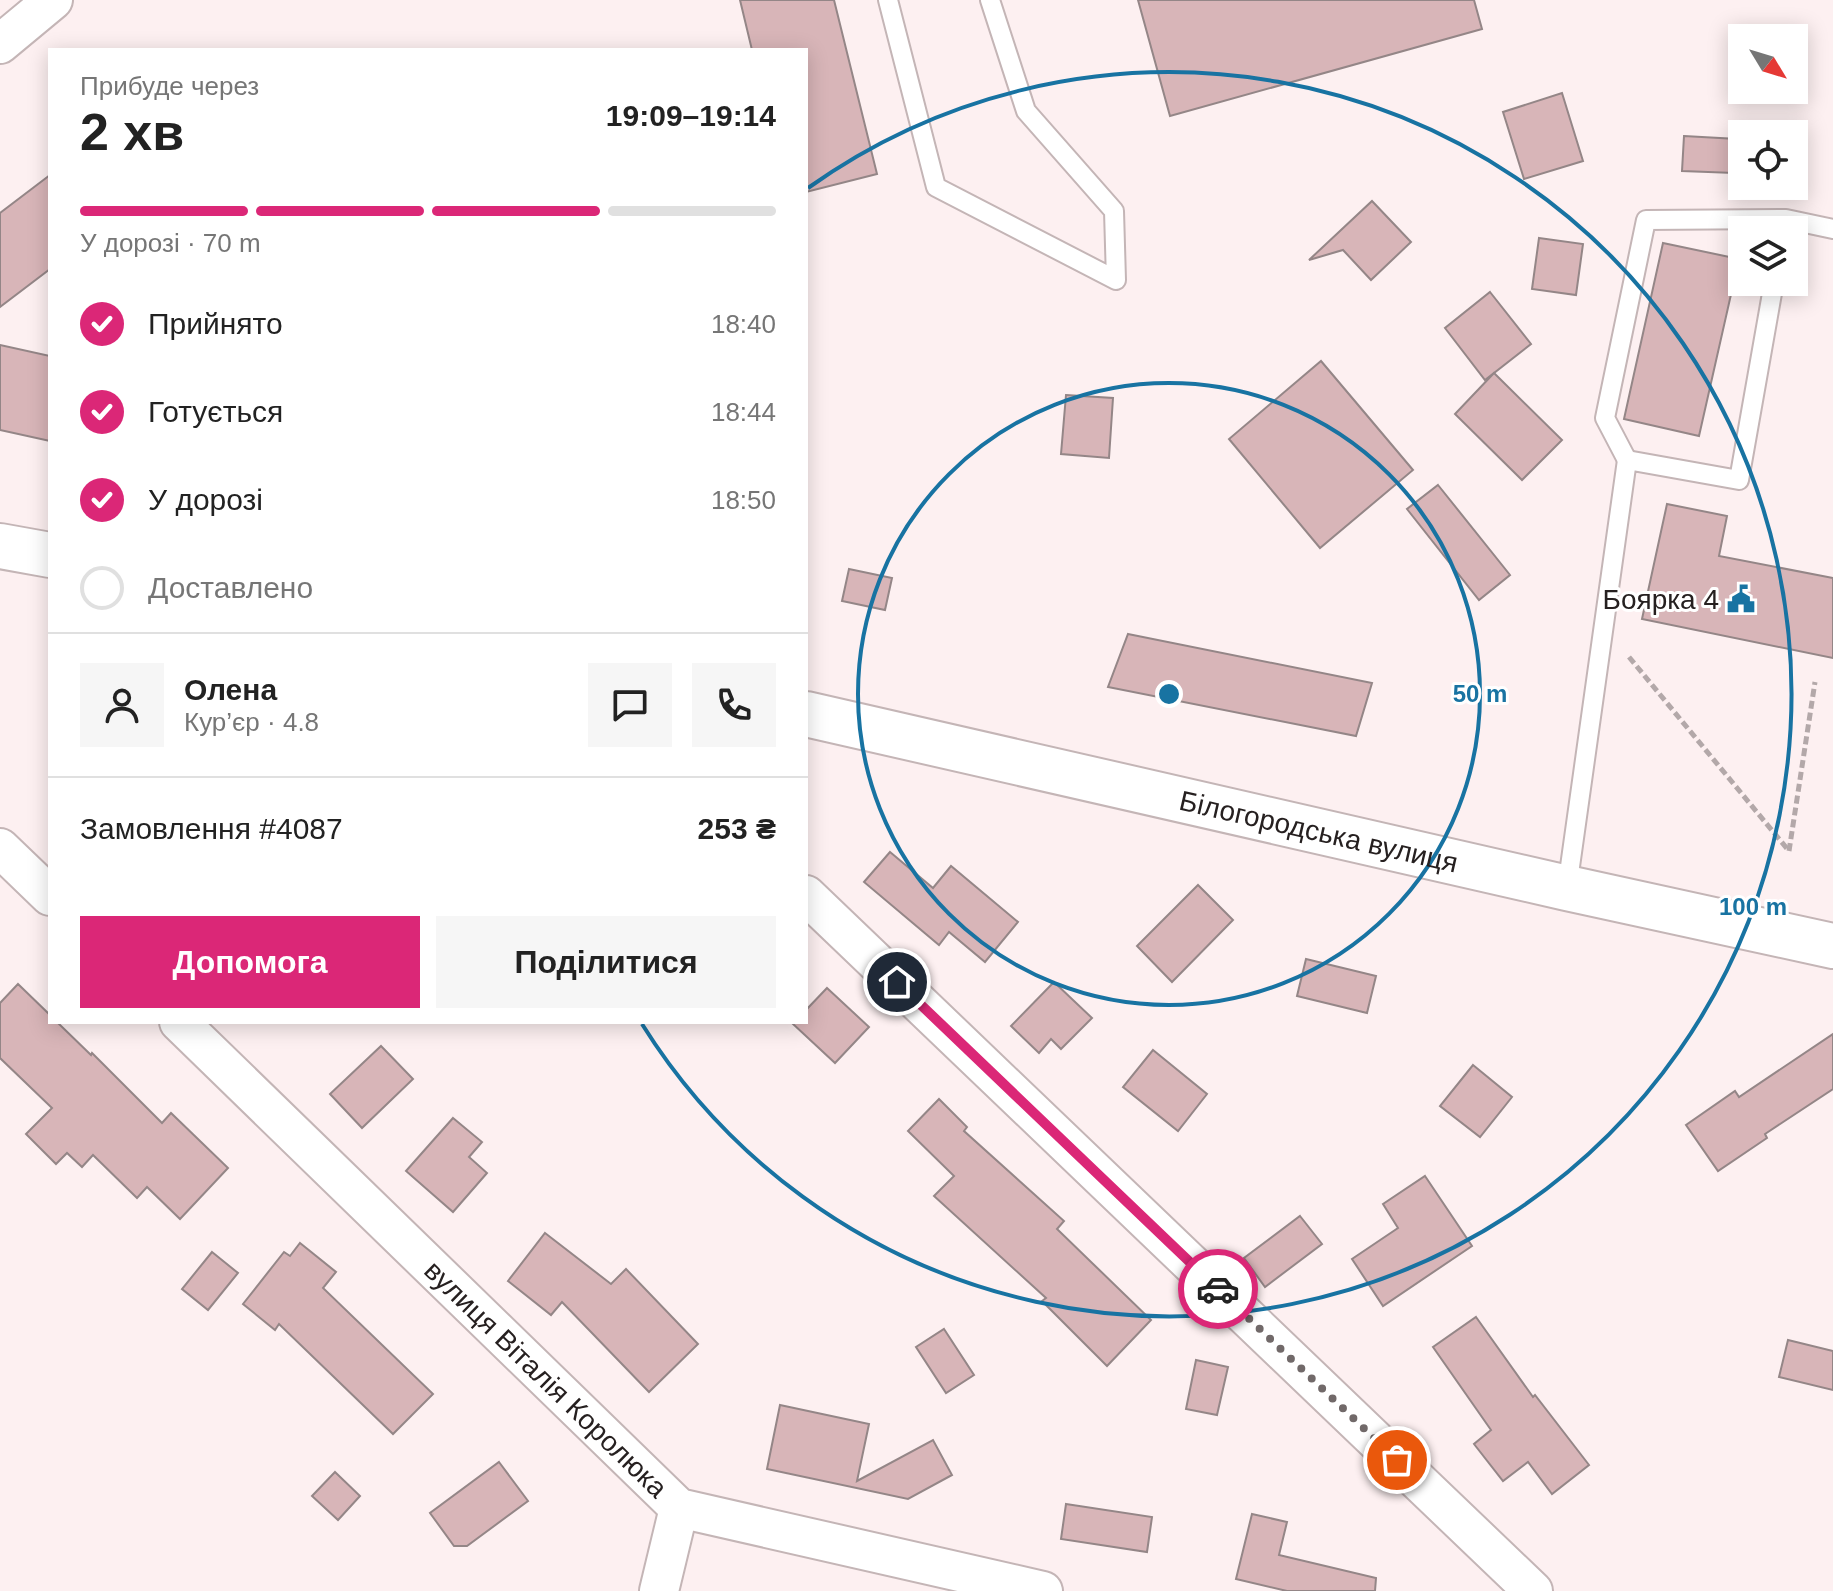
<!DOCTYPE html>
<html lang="uk">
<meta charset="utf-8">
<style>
:root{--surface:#fff;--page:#f6f6f6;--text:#222;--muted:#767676;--line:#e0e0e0;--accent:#db2777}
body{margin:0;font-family:Helvetica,sans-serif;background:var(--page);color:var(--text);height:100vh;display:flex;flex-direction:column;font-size:30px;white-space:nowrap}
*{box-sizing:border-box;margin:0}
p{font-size:26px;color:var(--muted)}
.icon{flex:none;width:44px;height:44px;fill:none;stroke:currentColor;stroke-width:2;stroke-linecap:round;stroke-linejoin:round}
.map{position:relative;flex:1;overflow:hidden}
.details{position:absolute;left:48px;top:48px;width:760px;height:976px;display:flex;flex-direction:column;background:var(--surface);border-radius:0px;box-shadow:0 4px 20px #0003}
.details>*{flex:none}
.needle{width:52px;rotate:128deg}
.buttons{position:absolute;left:1728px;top:24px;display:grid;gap:16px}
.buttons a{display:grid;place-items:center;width:80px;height:80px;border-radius:0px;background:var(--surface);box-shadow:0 4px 20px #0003;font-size:40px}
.pin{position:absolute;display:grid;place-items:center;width:68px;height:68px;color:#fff;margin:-34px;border:4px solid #fff;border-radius:50%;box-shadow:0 2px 8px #0007}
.courier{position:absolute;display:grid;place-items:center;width:80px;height:80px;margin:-40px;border:6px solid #db2777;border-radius:50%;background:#fff;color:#222;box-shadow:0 2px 10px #0007}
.headline em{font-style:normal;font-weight:600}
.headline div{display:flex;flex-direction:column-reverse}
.headline{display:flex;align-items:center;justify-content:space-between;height:136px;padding:0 32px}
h1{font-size:52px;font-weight:600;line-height:60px}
.bar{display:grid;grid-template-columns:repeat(4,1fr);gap:12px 8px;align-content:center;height:96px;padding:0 32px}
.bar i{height:10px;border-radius:6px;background:var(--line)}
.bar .selected{background:var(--accent)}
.bar p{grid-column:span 4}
.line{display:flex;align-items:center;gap:20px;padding:0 32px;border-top:2px solid var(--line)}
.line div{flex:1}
.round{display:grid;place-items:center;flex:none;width:84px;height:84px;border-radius:0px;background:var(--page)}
ol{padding:0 32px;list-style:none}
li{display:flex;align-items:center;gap:24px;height:88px}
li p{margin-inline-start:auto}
li .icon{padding:8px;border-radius:50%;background:var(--accent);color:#fff;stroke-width:4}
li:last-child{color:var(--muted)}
li i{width:44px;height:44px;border:4px solid var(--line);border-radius:50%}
.action{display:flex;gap:16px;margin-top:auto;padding:16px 32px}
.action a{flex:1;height:92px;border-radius:0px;background:var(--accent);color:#fff;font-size:32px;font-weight:600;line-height:92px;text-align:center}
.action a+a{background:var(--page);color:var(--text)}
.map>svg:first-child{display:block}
.building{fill:#d8b5b8;stroke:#948687;stroke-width:2}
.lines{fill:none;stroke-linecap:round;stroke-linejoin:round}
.lane-casing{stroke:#c4b5b6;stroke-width:22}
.street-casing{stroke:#c4b5b6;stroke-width:42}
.secondary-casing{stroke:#c4b5b6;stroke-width:48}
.path{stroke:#b3a8a9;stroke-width:5;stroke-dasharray:8 4;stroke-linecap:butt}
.lane{stroke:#fff;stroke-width:18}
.street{stroke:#fff;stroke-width:38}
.secondary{stroke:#fff;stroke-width:44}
.done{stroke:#716969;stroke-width:8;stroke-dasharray:0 14.4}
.route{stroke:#db2777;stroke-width:10}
.ring{fill:none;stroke:#1873a2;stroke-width:4}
.labels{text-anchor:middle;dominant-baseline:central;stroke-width:6;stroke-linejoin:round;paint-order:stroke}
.poi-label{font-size:28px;fill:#262020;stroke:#fff;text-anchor:end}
.street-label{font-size:28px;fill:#262020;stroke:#fff}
.centre{fill:#1873a2;stroke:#fff;stroke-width:4}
.ring-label{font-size:24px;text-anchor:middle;font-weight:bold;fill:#1873a2;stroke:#fff;stroke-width:6;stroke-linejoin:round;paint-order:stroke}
</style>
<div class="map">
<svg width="1833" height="1591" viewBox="0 0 1833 1591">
<rect width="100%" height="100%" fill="#fdf0f1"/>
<g class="building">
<path d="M740 0H834L877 174 806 192V50H752Z"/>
<path d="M1138 0H1474L1482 29 1170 116Z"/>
<path d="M1562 93 1583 161 1524 179 1503 112Z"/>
<path d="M1684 136 1737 139 1734 173 1682 171Z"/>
<path d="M50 175V269L0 307V213Z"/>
<path d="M1372 201 1411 242 1371 280 1343 250 1309 260Z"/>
<path d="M1539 238 1583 244 1576 295 1532 289Z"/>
<path d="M1663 243 1739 259 1699 436 1624 419Z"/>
<path d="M1490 292 1531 344 1485 380 1445 328Z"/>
<path d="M0 345 50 356V441L0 430Z"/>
<path d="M1321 361 1413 470 1320 548 1229 439Z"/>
<path d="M1494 373 1562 440 1522 480 1455 414Z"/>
<path d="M1066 395 1113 398 1109 458 1061 454Z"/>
<path d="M1438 485 1510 575 1479 600 1407 509Z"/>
<path d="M1667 504 1727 516 1719 556 1833 578V658L1642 619Z"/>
<path d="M849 569 892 578 885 610 842 601Z"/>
<path d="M1128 634 1372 683 1356 736 1108 687Z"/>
<path d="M890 852 933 888 951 866 1018 922 985 962 949 932 939 945 864 882Z"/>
<path d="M1198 885 1233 920 1172 982 1137 946Z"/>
<path d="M1306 959 1376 976 1367 1013 1297 996Z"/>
<path d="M1054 982 1092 1018 1061 1049 1051 1039 1039 1053 1011 1026Z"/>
<path d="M18 984 50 1015V1022H57L91 1055 92 1053 162 1123 171 1113 228 1168 180 1219 147 1187 137 1198 93 1155 82 1167 67 1153 56 1164 26 1134 52 1108 0 1058V1003Z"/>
<path d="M827 988 869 1027 835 1063 793 1024 795 1022H806V1010Z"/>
<path d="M1833 1034V1089L1765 1134 1767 1138 1718 1171 1686 1125 1735 1091 1739 1097Z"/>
<path d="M381 1046 413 1079 362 1128 330 1094Z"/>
<path d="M1153 1050 1207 1094 1178 1131 1123 1087Z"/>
<path d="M1473 1065 1512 1097 1480 1137 1440 1106Z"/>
<path d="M939 1099 967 1127 964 1131 1064 1221 1057 1229 1151 1320 1107 1366 1042 1301 1046 1298 934 1196 954 1176 908 1131Z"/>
<path d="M453 1118 482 1142 469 1157 487 1173 453 1212 406 1171Z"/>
<path d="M1425 1176 1472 1246 1383 1306 1352 1259 1398 1228 1383 1204Z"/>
<path d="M1300 1216 1322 1244 1265 1287 1244 1258Z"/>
<path d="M545 1233 611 1284 626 1269 698 1344 649 1392 562 1302 551 1315 508 1281Z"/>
<path d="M300 1243 336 1272 323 1288 433 1394 393 1434 279 1324 275 1330 243 1304 284 1252 290 1256Z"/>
<path d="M212 1252 238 1273 208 1310 182 1289Z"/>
<path d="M1476 1317 1533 1397 1535 1395 1589 1465 1552 1494 1528 1462 1503 1481 1474 1444 1491 1430 1433 1347Z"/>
<path d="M944 1329 974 1375 946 1393 916 1347Z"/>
<path d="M1788 1340 1833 1351V1390L1779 1377Z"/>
<path d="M1196 1360 1228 1367 1217 1415 1186 1409Z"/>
<path d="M780 1405 869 1424 857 1481 933 1440 952 1475 908 1499 767 1469Z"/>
<path d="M499 1462 528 1501 467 1546H454L430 1513Z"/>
<path d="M335 1472 360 1496 338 1520 312 1496Z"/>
<path d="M1066 1504 1152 1517 1147 1552 1061 1539Z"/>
<path d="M1252 1514 1287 1522 1279 1555 1376 1578 1375 1591H1287L1236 1579Z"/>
</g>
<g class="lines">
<defs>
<g id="lane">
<path d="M888 0 936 187 1116 280 1114 211 1026 111 990 0"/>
<path d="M1627 460 1605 418 1646 220 1786 219 1833 229"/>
<path d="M1567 888 1627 460 1739 480 1774 282"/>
</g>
<g id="street">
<path d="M0 44 53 0"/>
<path d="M0 848 50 896"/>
<path d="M806 895 1533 1591"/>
<path id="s1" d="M179 1022 679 1508 1043 1591"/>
<path d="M659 1591 679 1508"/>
</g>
<g id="secondary">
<path d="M0 546 50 555"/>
<path id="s2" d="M806 714 1567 888 1833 946"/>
</g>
</defs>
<use href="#lane" class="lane-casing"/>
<use href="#street" class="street-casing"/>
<use href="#secondary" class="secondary-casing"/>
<g class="path">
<path d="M1629 657 1789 851"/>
<path d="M1789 851 1815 682"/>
</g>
<use href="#lane" class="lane"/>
<use href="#street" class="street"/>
<use href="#secondary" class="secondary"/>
</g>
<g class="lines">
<path class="done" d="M1218 1289 1397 1460"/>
<path class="route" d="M897 982 1218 1289"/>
</g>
<g class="ring">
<circle cx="1169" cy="694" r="311"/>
<path d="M808 188A622 622 0 1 1 642 1024"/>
</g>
<defs>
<symbol id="civic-bare" viewBox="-9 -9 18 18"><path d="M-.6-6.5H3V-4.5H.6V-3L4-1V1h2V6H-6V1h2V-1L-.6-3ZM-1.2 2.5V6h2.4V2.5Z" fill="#1873a2" stroke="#fff" stroke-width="2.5" paint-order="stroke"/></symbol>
</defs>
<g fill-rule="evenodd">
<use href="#civic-bare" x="1721" y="579" width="40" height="40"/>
</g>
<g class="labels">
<g class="poi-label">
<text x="1719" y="599">Боярка 4</text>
</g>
<g class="street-label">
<text stroke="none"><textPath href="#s2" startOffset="526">Білогородська вулиця</textPath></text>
<text stroke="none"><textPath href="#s1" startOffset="512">вулиця Віталія Королюка</textPath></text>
</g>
</g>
<circle cx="1169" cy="694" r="12" class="centre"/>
<g class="ring-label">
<text x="1480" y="702">50 m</text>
<text x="1753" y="915">100 m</text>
</g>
</svg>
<div class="buttons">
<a><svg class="needle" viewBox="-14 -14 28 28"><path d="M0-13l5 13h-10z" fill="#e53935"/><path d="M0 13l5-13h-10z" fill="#767676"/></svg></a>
<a><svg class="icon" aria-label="locate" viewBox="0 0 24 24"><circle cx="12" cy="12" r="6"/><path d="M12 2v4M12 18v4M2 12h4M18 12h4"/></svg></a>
<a><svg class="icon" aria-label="layers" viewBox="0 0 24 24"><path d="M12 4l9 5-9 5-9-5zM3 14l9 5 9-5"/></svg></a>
</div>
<div class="pin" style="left:1397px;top:1460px;background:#ea580c"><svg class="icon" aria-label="bag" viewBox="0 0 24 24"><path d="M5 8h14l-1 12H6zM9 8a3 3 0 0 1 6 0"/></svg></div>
<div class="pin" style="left:897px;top:982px;background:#1f2937"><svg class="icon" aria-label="home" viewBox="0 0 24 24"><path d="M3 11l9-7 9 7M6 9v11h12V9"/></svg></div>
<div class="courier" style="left:1218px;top:1289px"><svg class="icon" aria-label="car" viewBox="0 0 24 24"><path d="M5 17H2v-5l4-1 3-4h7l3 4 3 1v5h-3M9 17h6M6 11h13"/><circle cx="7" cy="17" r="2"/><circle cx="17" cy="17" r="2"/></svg></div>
<section class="details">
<div class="headline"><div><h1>2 хв</h1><p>Прибуде через</p></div><em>19:09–19:14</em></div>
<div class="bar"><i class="selected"></i><i class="selected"></i><i class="selected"></i><i></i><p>У дорозі · 70 m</p></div>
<ol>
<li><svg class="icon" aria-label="check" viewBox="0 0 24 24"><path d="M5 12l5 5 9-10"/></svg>Прийнято<p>18:40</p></li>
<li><svg class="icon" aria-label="check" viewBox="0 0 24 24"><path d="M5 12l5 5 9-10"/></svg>Готується<p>18:44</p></li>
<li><svg class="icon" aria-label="check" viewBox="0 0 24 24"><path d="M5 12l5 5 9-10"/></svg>У дорозі<p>18:50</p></li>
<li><i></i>Доставлено</li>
</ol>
<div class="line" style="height:144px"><a class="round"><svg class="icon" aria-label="person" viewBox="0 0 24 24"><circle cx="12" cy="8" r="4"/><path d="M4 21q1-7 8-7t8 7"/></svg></a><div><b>Олена</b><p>Кур’єр · 4.8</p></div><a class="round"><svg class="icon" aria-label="chat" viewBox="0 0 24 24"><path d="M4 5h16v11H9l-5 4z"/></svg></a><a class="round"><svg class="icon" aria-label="phone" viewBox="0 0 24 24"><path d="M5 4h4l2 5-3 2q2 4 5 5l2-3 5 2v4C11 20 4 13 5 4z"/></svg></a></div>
<div class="line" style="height:104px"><div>Замовлення #4087</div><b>253 ₴</b></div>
<div class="action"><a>Допомога</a><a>Поділитися</a></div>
</section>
</div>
